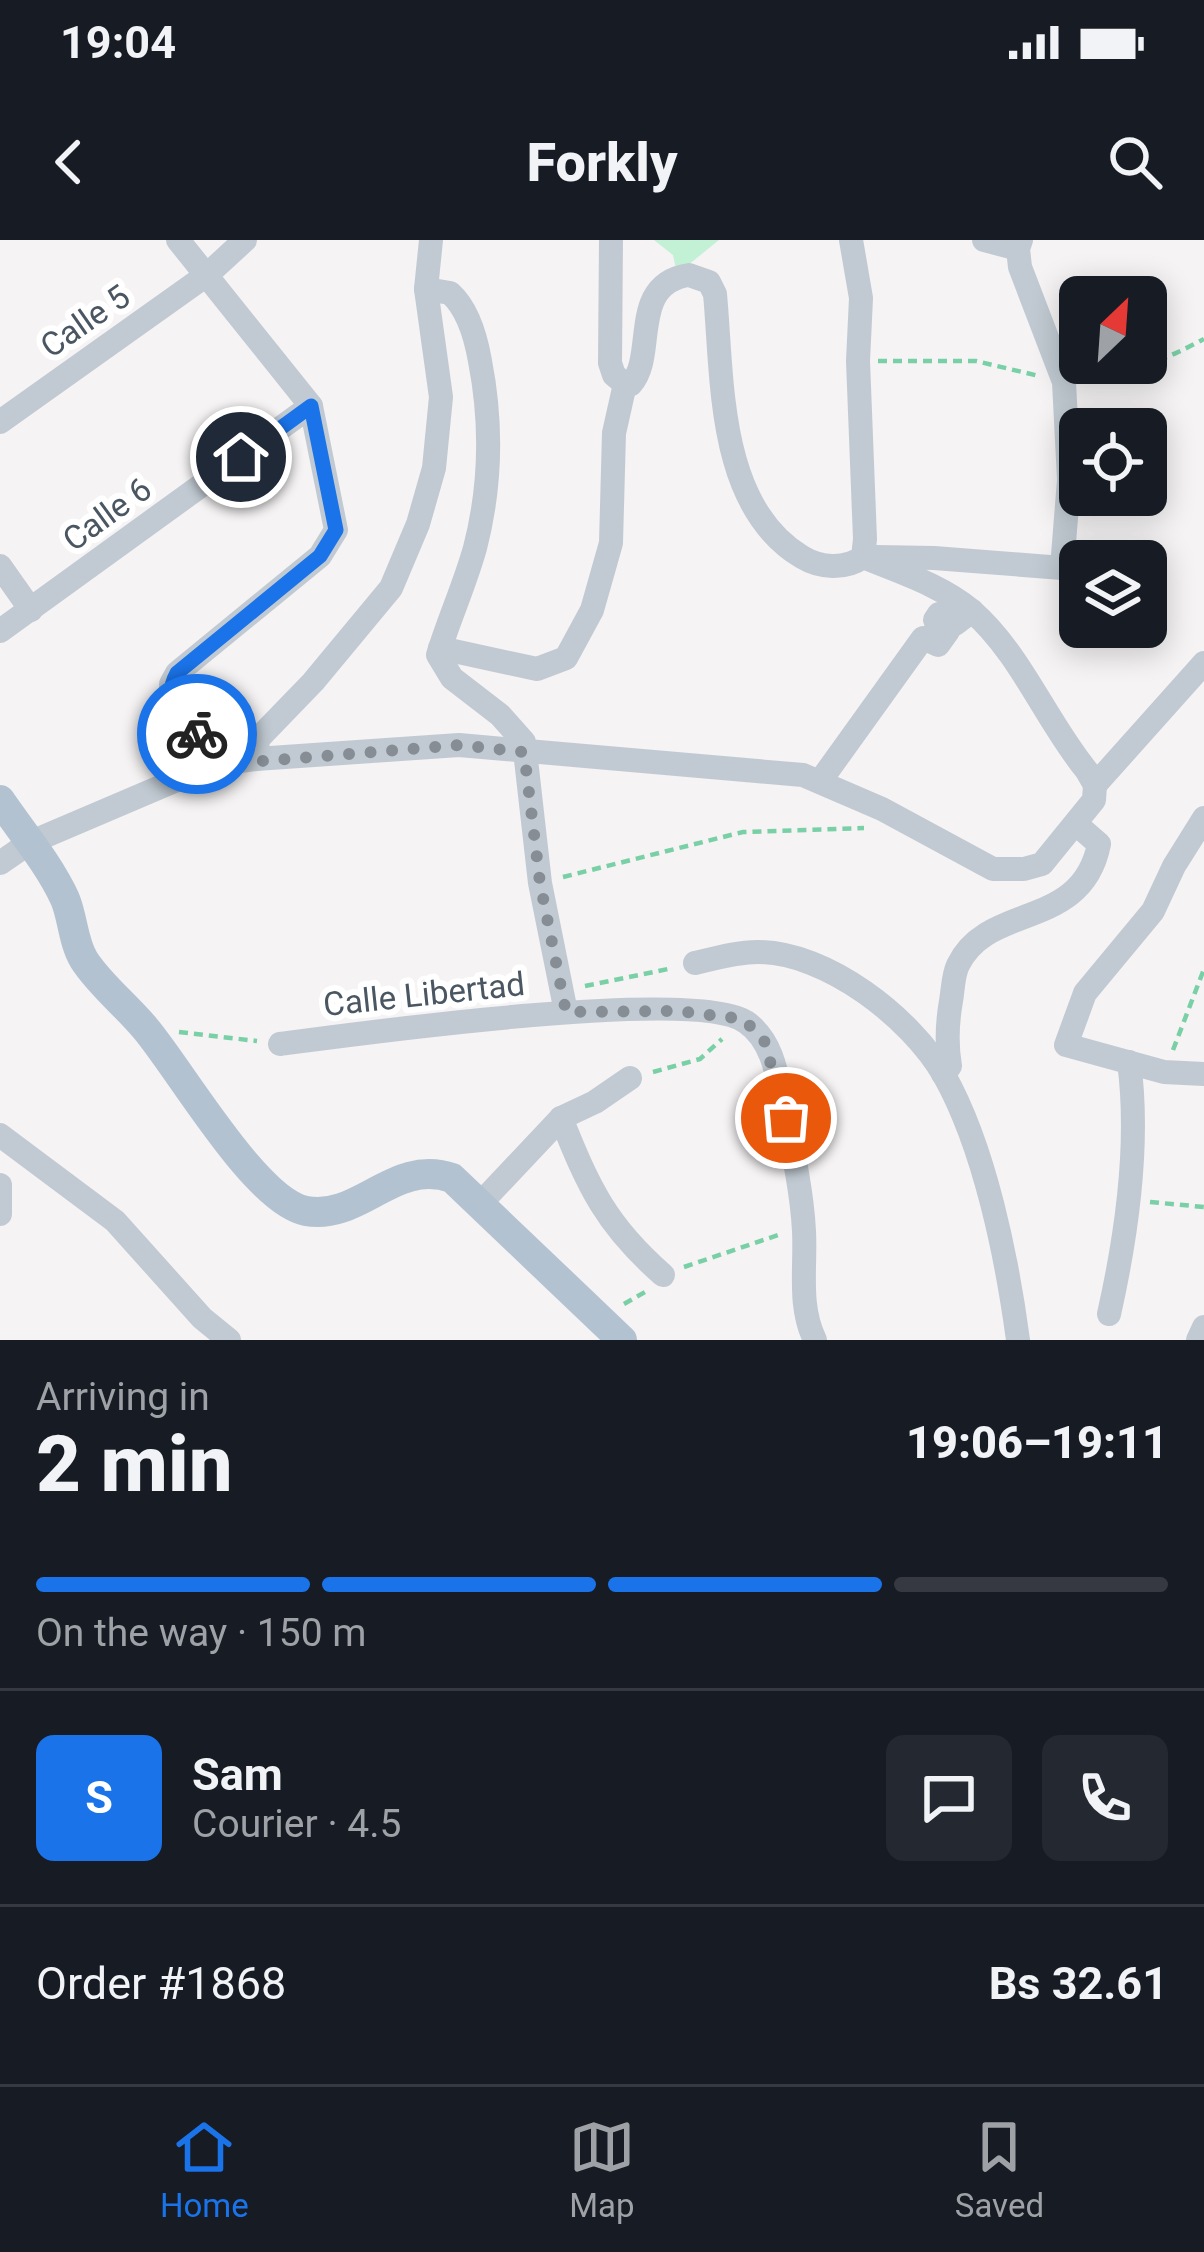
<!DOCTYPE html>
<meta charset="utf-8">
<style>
:root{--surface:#171b24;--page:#242831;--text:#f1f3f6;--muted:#9ea1a6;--line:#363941;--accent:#1a73e8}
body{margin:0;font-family:Roboto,sans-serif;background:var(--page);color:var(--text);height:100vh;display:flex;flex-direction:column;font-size:45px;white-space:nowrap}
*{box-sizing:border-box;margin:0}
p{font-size:39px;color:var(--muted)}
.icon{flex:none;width:66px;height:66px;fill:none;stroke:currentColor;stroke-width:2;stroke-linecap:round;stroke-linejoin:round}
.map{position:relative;height:1100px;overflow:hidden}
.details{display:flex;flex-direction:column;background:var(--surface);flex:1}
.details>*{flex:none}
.needle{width:78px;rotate:25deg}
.controls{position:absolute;left:1059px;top:36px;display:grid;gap:24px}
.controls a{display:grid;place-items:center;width:108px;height:108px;border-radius:18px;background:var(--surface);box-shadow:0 6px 30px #0003;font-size:60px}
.pin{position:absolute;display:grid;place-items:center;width:102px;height:102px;color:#fff;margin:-51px;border:6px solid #fff;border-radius:50%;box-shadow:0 3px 12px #0007}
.courier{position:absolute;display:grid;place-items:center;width:120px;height:120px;margin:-60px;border:9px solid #1a73e8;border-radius:50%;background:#fff;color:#222;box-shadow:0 3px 15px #0007}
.headline em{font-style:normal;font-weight:800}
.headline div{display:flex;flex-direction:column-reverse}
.headline{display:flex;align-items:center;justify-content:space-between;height:204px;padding:0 36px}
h1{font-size:78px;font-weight:800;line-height:90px}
.bar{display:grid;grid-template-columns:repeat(4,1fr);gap:18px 12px;align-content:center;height:144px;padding:0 36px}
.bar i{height:15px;border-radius:9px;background:var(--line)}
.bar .current{background:var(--accent)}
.bar p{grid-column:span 4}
.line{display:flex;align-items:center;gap:30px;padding:0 36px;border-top:3px solid var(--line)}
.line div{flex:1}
.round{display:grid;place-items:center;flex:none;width:126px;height:126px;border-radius:18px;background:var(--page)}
.status{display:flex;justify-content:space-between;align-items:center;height:84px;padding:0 60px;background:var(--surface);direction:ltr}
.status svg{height:33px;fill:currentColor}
header{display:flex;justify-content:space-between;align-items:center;height:156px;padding:0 36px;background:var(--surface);font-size:54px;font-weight:800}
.dock{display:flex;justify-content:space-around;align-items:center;height:168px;border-top:3px solid var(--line);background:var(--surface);font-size:33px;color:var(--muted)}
.dock a{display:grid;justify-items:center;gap:6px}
.dock .current{color:var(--accent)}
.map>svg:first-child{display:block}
.green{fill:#c3f1d5}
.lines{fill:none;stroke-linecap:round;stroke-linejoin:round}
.path{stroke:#7ad0a6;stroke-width:4.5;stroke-dasharray:9 6;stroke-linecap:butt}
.minor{stroke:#c1cad2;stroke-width:24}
.major{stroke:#b3c2d1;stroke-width:30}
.done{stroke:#868d94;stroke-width:12;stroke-dasharray:0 21.6}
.route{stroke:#1a73e8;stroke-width:15}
.labels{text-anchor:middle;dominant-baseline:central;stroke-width:12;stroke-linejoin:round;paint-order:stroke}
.street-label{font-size:33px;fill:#4a5661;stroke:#fff}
</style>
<div class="status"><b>19:04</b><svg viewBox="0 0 49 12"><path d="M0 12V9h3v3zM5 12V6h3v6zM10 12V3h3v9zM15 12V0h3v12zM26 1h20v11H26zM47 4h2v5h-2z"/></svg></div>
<header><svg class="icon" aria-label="back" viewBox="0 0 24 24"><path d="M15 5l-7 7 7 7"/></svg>Forkly<svg class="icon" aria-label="search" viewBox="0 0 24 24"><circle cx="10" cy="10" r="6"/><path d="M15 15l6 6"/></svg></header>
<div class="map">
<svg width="1204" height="1100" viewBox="0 0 1204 1100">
<rect width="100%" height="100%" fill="#f5f3f3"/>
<path class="green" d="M654 0H719L677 34 673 15Z"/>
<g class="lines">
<g class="path">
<path d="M878 121H976L1039 136"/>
<path d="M1086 139C1130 133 1165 120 1204 99"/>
<path d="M563 637 743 592 864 588"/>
<path d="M585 746 673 728"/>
<path d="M179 792 257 801"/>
<path d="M1173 810 1204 729"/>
<path d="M653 832 700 819 722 799"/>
<path d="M1150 962 1204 967"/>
<path d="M684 1027 781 994"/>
<path d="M624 1064 645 1052"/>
</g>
<g class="minor">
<path d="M178 0 311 166 336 290 320 316 177 433 171 444 172 465 203 499 212 525"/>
<path d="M611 0 610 123 614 135 625 144"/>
<path d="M984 0 1018 9"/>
<path d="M426 49 450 53C468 69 476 98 480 121 492 183 491 246 475 308 465 344 449 379 438 415L452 438 500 475 524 502 540 643 566 772"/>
<path d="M625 144H631C657 116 628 44 689 35L709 42 715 54C723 140 717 266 802 317 820 328 845 330 863 317L865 299 858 121 861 58 851 0"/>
<path d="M0 182 208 34 245 0"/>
<path d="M877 317 934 318 1062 328 1069 240 1064 142 1020 27 1018 9 1021 0"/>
<path d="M0 326 31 370"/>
<path d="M0 391 311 166"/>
<path d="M440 408 537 429 566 418 592 370 611 303 614 193 625 144"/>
<path d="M256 519 459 505 803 535 882 569 993 629H1024L1042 624 1094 560 1095 545 1087 531C1046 481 1021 414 972 371 941 345 899 332 863 317"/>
<path d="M821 540 923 398 938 405 948 391 935 380 939 374 955 384 972 371"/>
<path d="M1095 545 1204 423"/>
<path d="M1204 578 1174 626 1153 671 1085 753 1066 805 1164 832 1204 834"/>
<path d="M0 623 29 603 212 525 256 519 258 499 313 442 391 348 418 284 434 228 441 157 426 49 431 0"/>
<path d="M695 723C716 718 737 712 758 712 827 712 911 778 944 835 985 908 1007 1018 1018 1100"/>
<path d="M280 804C356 794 695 747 746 782 775 802 778 842 785 873 793 911 802 952 804 991 806 1027 798 1066 815 1100"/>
<path d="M943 834 950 826C946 803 947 784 951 761 953 750 953 735 958 725 988 662 1082 691 1099 604L1076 584"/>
<path d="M561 878C589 948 606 985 663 1035"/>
<path d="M0 895 115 981 202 1078 229 1100"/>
<path d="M0 945V974"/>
<path d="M478 966 561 878 595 862 630 838"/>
<path d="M1109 1074C1127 994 1140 904 1129 822"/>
<path d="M1198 1100 1204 1087"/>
</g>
<path class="major" d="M0 560C21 591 49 624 65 659 73 678 73 702 84 720 100 745 126 765 145 788 180 829 255 961 306 971 360 981 394 918 452 938L622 1100"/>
</g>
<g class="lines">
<path class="done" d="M197 494 203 499 212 525 459 505 524 512 540 643 566 772 678 771 743 779 764 800 786 878"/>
<path class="route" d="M197 494C176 477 163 459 177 433L320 316 336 290 311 166 241 217"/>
</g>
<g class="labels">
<g class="street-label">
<text transform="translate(85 81) rotate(-35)">Calle 5</text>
<text transform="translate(107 274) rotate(-36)">Calle 6</text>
<text transform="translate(424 754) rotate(-6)">Calle Libertad</text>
</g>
</g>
</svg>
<div class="controls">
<a><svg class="needle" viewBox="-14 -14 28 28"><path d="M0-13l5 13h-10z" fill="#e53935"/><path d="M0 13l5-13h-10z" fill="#9ea1a6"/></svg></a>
<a><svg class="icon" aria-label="locate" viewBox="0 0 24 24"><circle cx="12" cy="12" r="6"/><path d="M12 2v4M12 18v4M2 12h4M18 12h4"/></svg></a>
<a><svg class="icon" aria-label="layers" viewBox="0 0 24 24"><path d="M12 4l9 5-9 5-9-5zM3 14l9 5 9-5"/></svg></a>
</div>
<div class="pin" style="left:786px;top:878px;background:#ea580c"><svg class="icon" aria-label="bag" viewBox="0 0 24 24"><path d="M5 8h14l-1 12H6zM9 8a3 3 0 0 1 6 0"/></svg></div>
<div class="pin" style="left:241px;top:217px;background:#1f2937"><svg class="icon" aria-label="home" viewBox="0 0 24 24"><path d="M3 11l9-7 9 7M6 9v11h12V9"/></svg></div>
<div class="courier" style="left:197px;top:494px"><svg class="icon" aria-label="bike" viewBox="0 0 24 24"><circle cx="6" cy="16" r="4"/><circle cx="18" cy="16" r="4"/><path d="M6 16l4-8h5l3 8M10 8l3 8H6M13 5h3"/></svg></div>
</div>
<section class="details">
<div class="headline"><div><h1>2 min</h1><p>Arriving in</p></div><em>19:06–19:11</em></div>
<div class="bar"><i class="current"></i><i class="current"></i><i class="current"></i><i></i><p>On the way · 150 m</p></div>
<div class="line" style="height:216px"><b class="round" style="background:var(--accent);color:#fff">S</b><div><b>Sam</b><p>Courier · 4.5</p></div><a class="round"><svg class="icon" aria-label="chat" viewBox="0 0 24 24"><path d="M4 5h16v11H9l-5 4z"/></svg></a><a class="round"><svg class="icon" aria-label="phone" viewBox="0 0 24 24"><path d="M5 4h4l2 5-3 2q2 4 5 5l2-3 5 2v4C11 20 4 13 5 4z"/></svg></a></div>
<div class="line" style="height:156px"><div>Order #1868</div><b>Bs 32.61</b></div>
</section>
<nav class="dock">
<a class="current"><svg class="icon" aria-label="home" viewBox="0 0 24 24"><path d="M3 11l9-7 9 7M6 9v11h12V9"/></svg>Home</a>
<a><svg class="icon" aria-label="map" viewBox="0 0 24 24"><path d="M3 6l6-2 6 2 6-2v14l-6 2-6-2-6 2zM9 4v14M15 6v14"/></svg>Map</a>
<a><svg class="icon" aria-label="saved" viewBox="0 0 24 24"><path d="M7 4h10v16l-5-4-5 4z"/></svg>Saved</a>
</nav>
